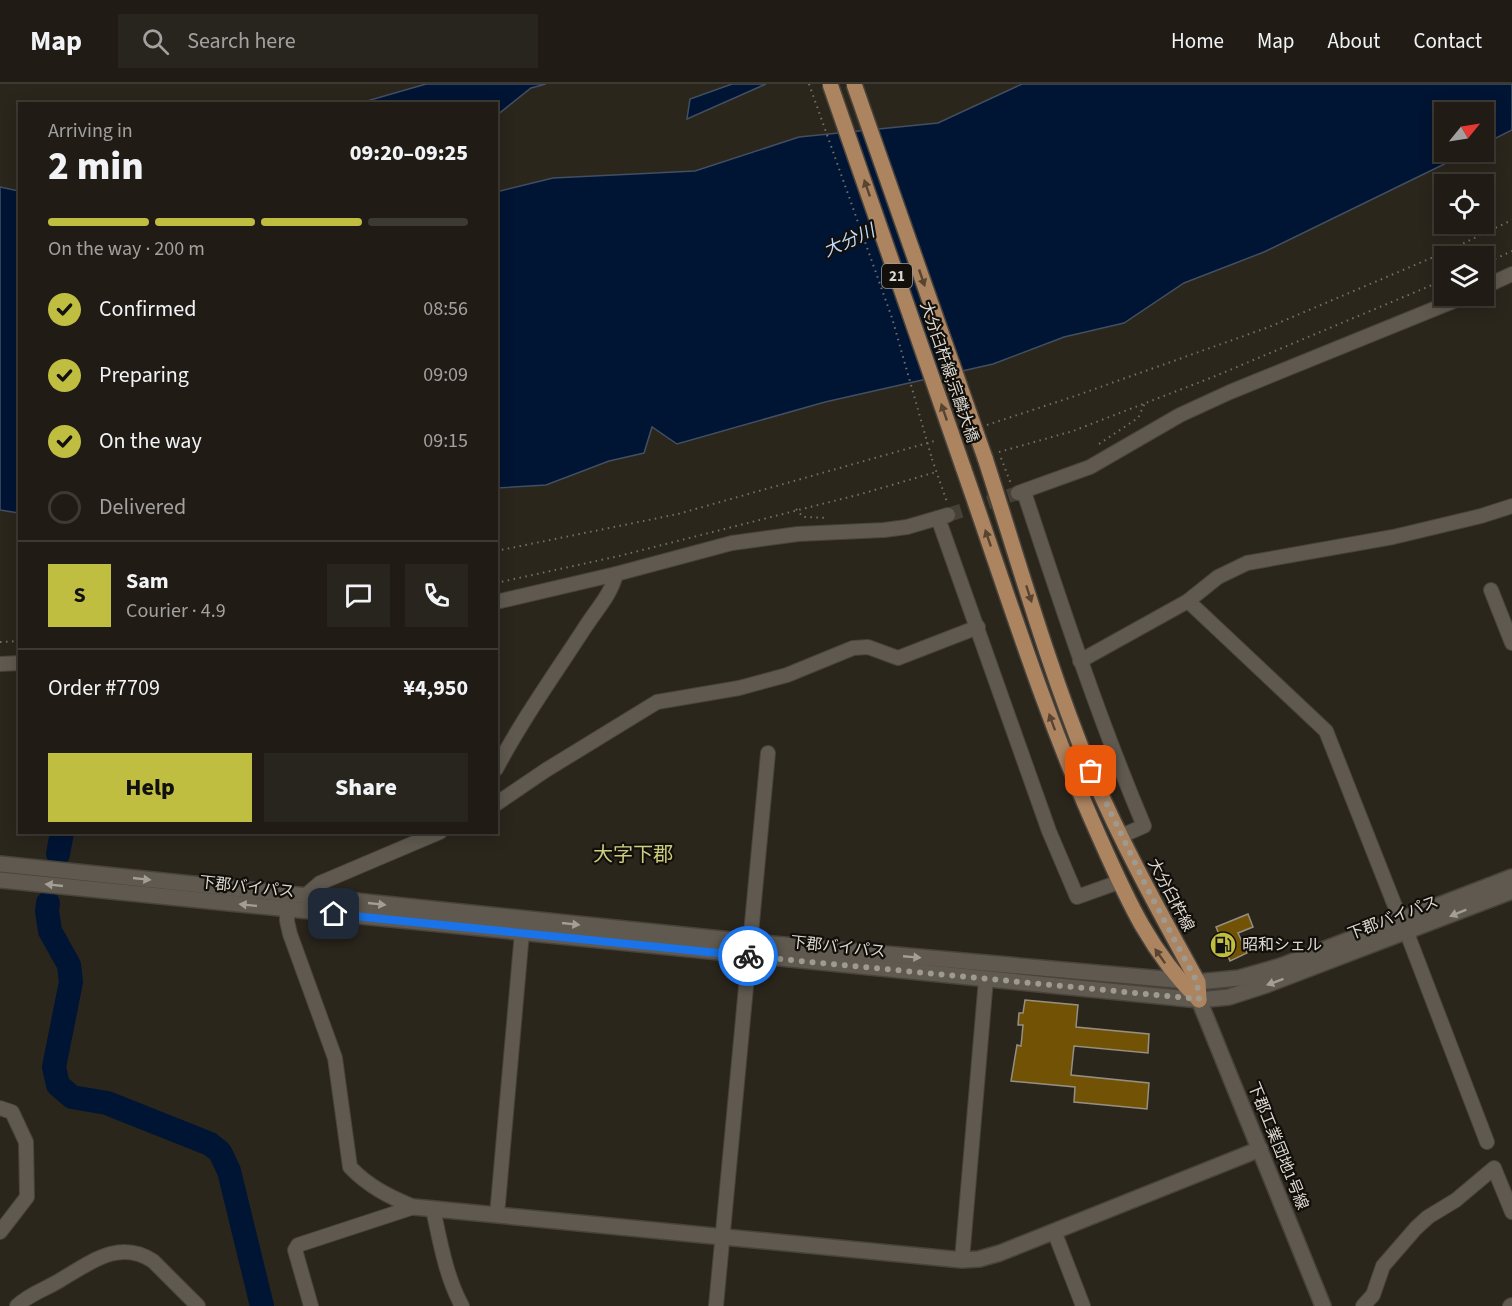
<!DOCTYPE html>
<meta charset="utf-8">
<style>
:root{--surface:#201c15;--page:#28251e;--text:#f1f3f6;--muted:#a2a1a0;--line:#3d3a34;--accent:#c0be40}
body{margin:0;font-family:"Source Sans 3","Noto Sans JP",sans-serif;background:var(--page);color:var(--text);height:100vh;display:flex;flex-direction:column;font-size:22px;white-space:nowrap}
*{box-sizing:border-box;margin:0}
p{font-size:20px;color:var(--muted)}
.icon{flex:none;width:33px;height:33px;fill:none;stroke:currentColor;stroke-width:2;stroke-linecap:round;stroke-linejoin:round}
.map{position:relative;flex:1;overflow:hidden}
.panel{position:absolute;left:18px;top:18px;width:480px;height:732px;display:flex;flex-direction:column;background:var(--surface);border-radius:0px;box-shadow:0 3px 15px #0003,0 0 0 2px var(--line)}
.panel>*{flex:none}
.needle{width:39px;rotate:60deg}
.fabs{position:absolute;left:1434px;top:18px;display:grid;gap:12px}
.fabs a{display:grid;place-items:center;width:60px;height:60px;border-radius:0px;background:var(--surface);box-shadow:0 3px 15px #0003,0 0 0 2px var(--line);font-size:30px}
.pin{position:absolute;display:grid;place-items:center;width:51px;height:51px;color:#fff;margin:-26px;border-radius:12px;box-shadow:0 3px 9px #0006}
.courier{position:absolute;display:grid;place-items:center;width:60px;height:60px;margin:-30px;border:4px solid #1a73e8;border-radius:50%;background:#fff;color:#222;box-shadow:0 2px 8px #0007}
.summary em{font-style:normal;font-weight:800}
.summary div{display:flex;flex-direction:column-reverse}
.summary{display:flex;align-items:center;justify-content:space-between;height:102px;padding:0 30px}
h1{font-size:39px;font-weight:800;line-height:45px}
.bar{display:grid;grid-template-columns:repeat(4,1fr);gap:9px 6px;align-content:center;height:72px;padding:0 30px}
.bar i{height:8px;border-radius:4px;background:var(--line)}
.bar .current{background:var(--accent)}
.bar p{grid-column:span 4}
.line{display:flex;align-items:center;gap:15px;padding:0 30px;border-top:2px solid var(--line)}
.line div{flex:1}
.round{display:grid;place-items:center;flex:none;width:63px;height:63px;border-radius:0px;background:var(--page)}
ol{padding:0 30px;list-style:none}
li{display:flex;align-items:center;gap:18px;height:66px}
li p{margin-inline-start:auto}
li .icon{padding:6px;border-radius:50%;background:var(--accent);color:#111;stroke-width:4}
li:last-child{color:var(--muted)}
li i{width:33px;height:33px;border:3px solid var(--line);border-radius:50%}
.cta{display:flex;gap:12px;margin-top:auto;padding:12px 30px}
.cta a{flex:1;height:69px;border-radius:0px;background:var(--accent);color:#111;font-size:24px;font-weight:800;line-height:69px;text-align:center}
.cta a+a{background:var(--page);color:var(--text)}
header{display:flex;align-items:center;gap:36px;box-sizing:border-box;height:84px;padding:0 30px;background:var(--surface);border-bottom:2px solid var(--line)}
header strong{font-size:28px}
nav{display:flex;gap:33px;margin-inline-start:auto;font-size:21px}
.search{width:420px;height:54px;background:var(--page);display:flex;align-items:center;gap:15px;box-sizing:border-box;padding:0 21px;border-radius:0px;color:var(--muted);font-size:22px}
.map>svg:first-child{display:block}
.water{fill:#001433;stroke:#424f62;stroke-width:1.5}
.lines{fill:none;stroke-linecap:round;stroke-linejoin:round}
.river{stroke:#001433;stroke-width:24}
.building{fill:#725306;stroke:#968f83;stroke-width:1.5}
.street-tunnel{stroke:#454137;stroke-width:14;stroke-dasharray:14 7;stroke-linecap:butt}
.street-casing{stroke:#48433c;stroke-width:16}
.secondary-casing{stroke:#48433c;stroke-width:18}
.primary-casing{stroke:#48433c;stroke-width:18}
.path{stroke:#757068;stroke-width:2;stroke-dasharray:1.5 4.5;stroke-linecap:butt}
.street{stroke:#5f594f;stroke-width:14}
.secondary{stroke:#5f594f;stroke-width:15}
.primary{stroke:#ad8460;stroke-width:15}
.primary-bridge-casing{stroke:#48433c;stroke-width:18;stroke-linecap:butt}
.path-bridge{stroke:#757068;stroke-width:2;stroke-dasharray:1.5 4.5;stroke-linecap:butt}
.primary-bridge{stroke:#ad8460;stroke-width:15}
.oneway{fill:#584431}
.oneway2{fill:#a39f96}
.done{stroke:#9d9a92;stroke-width:6;stroke-dasharray:0 10.8}
.route{stroke:#1a73e8;stroke-width:8}
.labels{text-anchor:middle;dominant-baseline:central;stroke-width:4.5;stroke-linejoin:round;paint-order:stroke}
.shield{fill:#120f0b;stroke:#9f9c96;stroke-width:1.5}
.shield-label{font-size:15px;font-weight:bold;fill:#dbd8d1}
.street-label{font-size:16px;fill:#dbd8d1;stroke:#120f0b}
.poi-label{font-size:16px;fill:#dbd8d1;stroke:#120f0b;text-anchor:start}
.water-label{font-size:18px;font-style:italic;fill:#bdd9fd;stroke:#120f0b}
.quarter-label{font-size:20px;fill:#cdcd7f;stroke:#120f0b}
</style>
<header>
<strong>Map</strong>
<div class="search"><svg class="icon" aria-label="search" viewBox="0 0 24 24"><circle cx="10" cy="10" r="6"/><path d="M15 15l6 6"/></svg>Search here</div>
<nav><a>Home</a><a>Map</a><a>About</a><a>Contact</a></nav>
</header>
<div class="map">
<svg width="1512" height="1222" viewBox="0 0 1512 1222">
<rect width="100%" height="100%" fill="#2b261c"/>
<g class="water">
<path d="M426 0H546L531 4 497 31 496 20 360 19Z"/>
<path d="M732 0H766L687 35 690 15Z"/>
<path d="M1022 0H1512V46L1484 60V28H1444V68H1469L1264 168 1184 199 1124 239 1064 253 993 280 825 318 677 360 652 343 644 369 609 377 546 401 497 404 496 108 553 94 695 87 799 53 938 39Z"/>
<path d="M0 103 19 107V429L0 426Z"/>
</g>
<g class="lines">
<g class="river">
<path d="M58 770 62 748"/>
<path d="M48 819 47 827 50 847 69 881 71 898 54 983 58 1001 72 1013 107 1019 210 1060 220 1068 229 1087 262 1222"/>
</g>
</g>
<g class="building">
<path d="M1248 830 1253 843 1238 849 1247 869 1230 877 1216 843Z"/>
<path d="M1025 916 1078 921 1076 943 1149 950 1148 969 1074 962 1071 991 1149 999 1147 1025 1074 1018 1075 1003 1011 997 1017 961 1021 962 1023 941H1018L1019 929H1023Z"/>
</g>
<g class="lines">
<path class="street-tunnel" d="M948 431 1018 409"/>
<defs>
<g id="street">
<path d="M1484 203 1512 190"/>
<path d="M1024 408C1061 520 1098 633 1144 742L1121 752"/>
<path d="M1018 409 1090 383 1180 331 1230 308 1466 212"/>
<path d="M938 434 1049 747 1077 813 1119 798"/>
<path d="M1491 506 1512 559"/>
<path d="M1188 517 1326 647 1395 822 1402 836 1487 1058"/>
<path d="M496 518 616 490 732 459 798 450 884 446 907 443 948 431"/>
<path d="M1080 577 1188 517 1218 493 1247 479 1393 453 1481 432 1512 422"/>
<path d="M0 580 20 579"/>
<path d="M496 685C522 636 554 591 584 545 596 526 611 511 616 490"/>
<path d="M496 720 546 686 657 618 739 604 787 591 853 564 868 563 898 574 978 543"/>
<path d="M305 812 320 799 440 748"/>
<path d="M287 825V837L290 850 335 974 350 1083C369 1103 390 1113 414 1123"/>
<path d="M0 1024 12 1028 26 1058 27 1113 0 1148"/>
<path d="M433 1125C440 1157 446 1193 462 1222"/>
<path d="M497 1131 523 837"/>
<path d="M1054 1147 1083 1222"/>
<path d="M962 1176 986 895"/>
<path d="M17 1222C30 1209 47 1205 62 1195 91 1178 120 1155 153 1177L198 1222"/>
<path d="M311 1222 295 1166 298 1161 414 1123"/>
<path d="M716 1222 768 669"/>
<path d="M1363 1222 1373 1211 1383 1182 1416 1144 1428 1133 1456 1116 1494 1084 1512 1128"/>
<path d="M1510 1222 1512 1221"/>
</g>
<g id="secondary">
<path d="M0 780 751 858 1198 898 1239 894 1281 882 1512 793"/>
<path d="M0 796 1199 916 1229 913 1266 901 1512 807"/>
<path d="M1199 916 1323 1222"/>
<path d="M414 1123 962 1176 979 1175 1000 1169 1260 1065"/>
</g>
<g id="primary">
<path d="M985 374C1019 479 1049 586 1091 688 1122 760 1160 829 1198 898L1199 916"/>
<path d="M963 383C1006 506 1045 632 1098 750 1126 813 1149 867 1199 916"/>
</g>
</defs>
<use href="#street" class="street-casing"/>
<use href="#secondary" class="secondary-casing"/>
<use href="#primary" class="primary-casing"/>
<g class="path">
<path d="M1484 180 1512 167"/>
<path d="M987 341 1075 312 1269 243 1443 169 1512 136"/>
<path d="M1099 360 1138 334 1145 319"/>
<path d="M999 368 1073 347 1213 293 1444 196"/>
<path d="M1001 374 1011 400"/>
<path d="M932 375 947 418"/>
<path d="M796 425 803 433 828 434"/>
<path d="M496 467 678 430 938 356"/>
<path d="M496 499 619 472 861 410 936 388"/>
<path d="M0 558 20 557"/>
</g>
<use href="#street" class="street"/>
<use href="#secondary" class="secondary"/>
<use href="#primary" class="primary"/>
<defs>
<g id="primary-bridge">
<path d="M830 0 963 383"/>
<path d="M854 0 985 374"/>
</g>
</defs>
<use href="#primary-bridge" class="primary-bridge-casing"/>
<path class="path-bridge" d="M809 0 892 234 932 375"/>
<use href="#primary-bridge" class="primary-bridge"/>
</g>
<defs><path id="oneway-solid" d="M-6-.8H1V-3.2L6.5 0L1 3.2V.8H-6Z" transform="scale(1.5)"/></defs>
<g class="oneway">
<use href="#oneway-solid" transform="translate(867 104) rotate(-109)"/>
<use href="#oneway-solid" transform="translate(922 194) rotate(71)"/>
<use href="#oneway-solid" transform="translate(944 328) rotate(-109)"/>
<use href="#oneway-solid" transform="translate(988 454) rotate(-109)"/>
<use href="#oneway-solid" transform="translate(1029 510) rotate(72)"/>
<use href="#oneway-solid" transform="translate(1052 638) rotate(-110)"/>
<use href="#oneway-solid" transform="translate(1160 872) rotate(-125)"/>
</g>
<g class="oneway2">
<use href="#oneway-solid" transform="translate(142 795) rotate(6)"/>
<use href="#oneway-solid" transform="translate(54 801) rotate(-174)"/>
<use href="#oneway-solid" transform="translate(377 820) rotate(6)"/>
<use href="#oneway-solid" transform="translate(248 821) rotate(-174)"/>
<use href="#oneway-solid" transform="translate(1458 829) rotate(158)"/>
<use href="#oneway-solid" transform="translate(571 840) rotate(6)"/>
<use href="#oneway-solid" transform="translate(912 873) rotate(5)"/>
<use href="#oneway-solid" transform="translate(1275 898) rotate(160)"/>
</g>
<g class="lines">
<path class="done" d="M748 872 1199 915 1197 898 1147 804 1091 687"/>
<path class="route" d="M334 830 748 872"/>
</g>
<defs>
<symbol id="fuel-disc" viewBox="-11 -11 22 22"><circle r="9.5" fill="#c0be40" stroke="#120f0b"/><path d="M-5.5-6h7V0h2V4h1.3V-2.5L3-4.5l.8-.8L6-3V5H2.5V1h-1V6h-7ZM-4.2-4.7v3.2H.2V-4.7Z" fill="#111"/></symbol>
</defs>
<g fill-rule="evenodd">
<use href="#fuel-disc" x="1208" y="846" width="30" height="30"/>
</g>
<g class="labels">
<rect class="shield" x="882" y="180" width="30" height="24" rx="4.5"/>
<g class="shield-label">
<text x="897" y="192">21</text>
</g>
<g class="street-label">
<text transform="translate(949 288) rotate(71)">大分臼杵線;宗麟大橋</text>
<text transform="translate(247 803) rotate(6)">下郡バイパス</text>
<text transform="translate(1171 811) rotate(62)">大分臼杵線</text>
<text transform="translate(1393 834) rotate(-21)">下郡バイパス</text>
<text transform="translate(838 863) rotate(6)">下郡バイパス</text>
<text transform="translate(1278 1062) rotate(68)">下郡工業団地1号線</text>
</g>
<g class="poi-label">
<text x="1242" y="861">昭和シェル</text>
</g>
<g class="water-label">
<text transform="translate(849 157) rotate(-24)">大分川</text>
</g>
<g class="quarter-label">
<text x="633" y="771">大字下郡</text>
</g>
</g>
</svg>
<div class="fabs">
<a><svg class="needle" viewBox="-14 -14 28 28"><path d="M0-13l5 13h-10z" fill="#e53935"/><path d="M0 13l5-13h-10z" fill="#a2a1a0"/></svg></a>
<a><svg class="icon" aria-label="locate" viewBox="0 0 24 24"><circle cx="12" cy="12" r="6"/><path d="M12 2v4M12 18v4M2 12h4M18 12h4"/></svg></a>
<a><svg class="icon" aria-label="layers" viewBox="0 0 24 24"><path d="M12 4l9 5-9 5-9-5zM3 14l9 5 9-5"/></svg></a>
</div>
<div class="pin" style="left:1091px;top:687px;background:#ea580c"><svg class="icon" aria-label="bag" viewBox="0 0 24 24"><path d="M5 8h14l-1 12H6zM9 8a3 3 0 0 1 6 0"/></svg></div>
<div class="pin" style="left:334px;top:830px;background:#1f2937"><svg class="icon" aria-label="home" viewBox="0 0 24 24"><path d="M3 11l9-7 9 7M6 9v11h12V9"/></svg></div>
<div class="courier" style="left:748px;top:872px"><svg class="icon" aria-label="bike" viewBox="0 0 24 24"><circle cx="6" cy="16" r="4"/><circle cx="18" cy="16" r="4"/><path d="M6 16l4-8h5l3 8M10 8l3 8H6M13 5h3"/></svg></div>
<section class="panel">
<div class="summary"><div><h1>2 min</h1><p>Arriving in</p></div><em>09:20–09:25</em></div>
<div class="bar"><i class="current"></i><i class="current"></i><i class="current"></i><i></i><p>On the way · 200 m</p></div>
<ol>
<li><svg class="icon" aria-label="check" viewBox="0 0 24 24"><path d="M5 12l5 5 9-10"/></svg>Confirmed<p>08:56</p></li>
<li><svg class="icon" aria-label="check" viewBox="0 0 24 24"><path d="M5 12l5 5 9-10"/></svg>Preparing<p>09:09</p></li>
<li><svg class="icon" aria-label="check" viewBox="0 0 24 24"><path d="M5 12l5 5 9-10"/></svg>On the way<p>09:15</p></li>
<li><i></i>Delivered</li>
</ol>
<div class="line" style="height:108px"><b class="round" style="background:var(--accent);color:#111">S</b><div><b>Sam</b><p>Courier · 4.9</p></div><a class="round"><svg class="icon" aria-label="chat" viewBox="0 0 24 24"><path d="M4 5h16v11H9l-5 4z"/></svg></a><a class="round"><svg class="icon" aria-label="phone" viewBox="0 0 24 24"><path d="M5 4h4l2 5-3 2q2 4 5 5l2-3 5 2v4C11 20 4 13 5 4z"/></svg></a></div>
<div class="line" style="height:78px"><div>Order #7709</div><b>¥4,950</b></div>
<div class="cta"><a>Help</a><a>Share</a></div>
</section>
</div>
